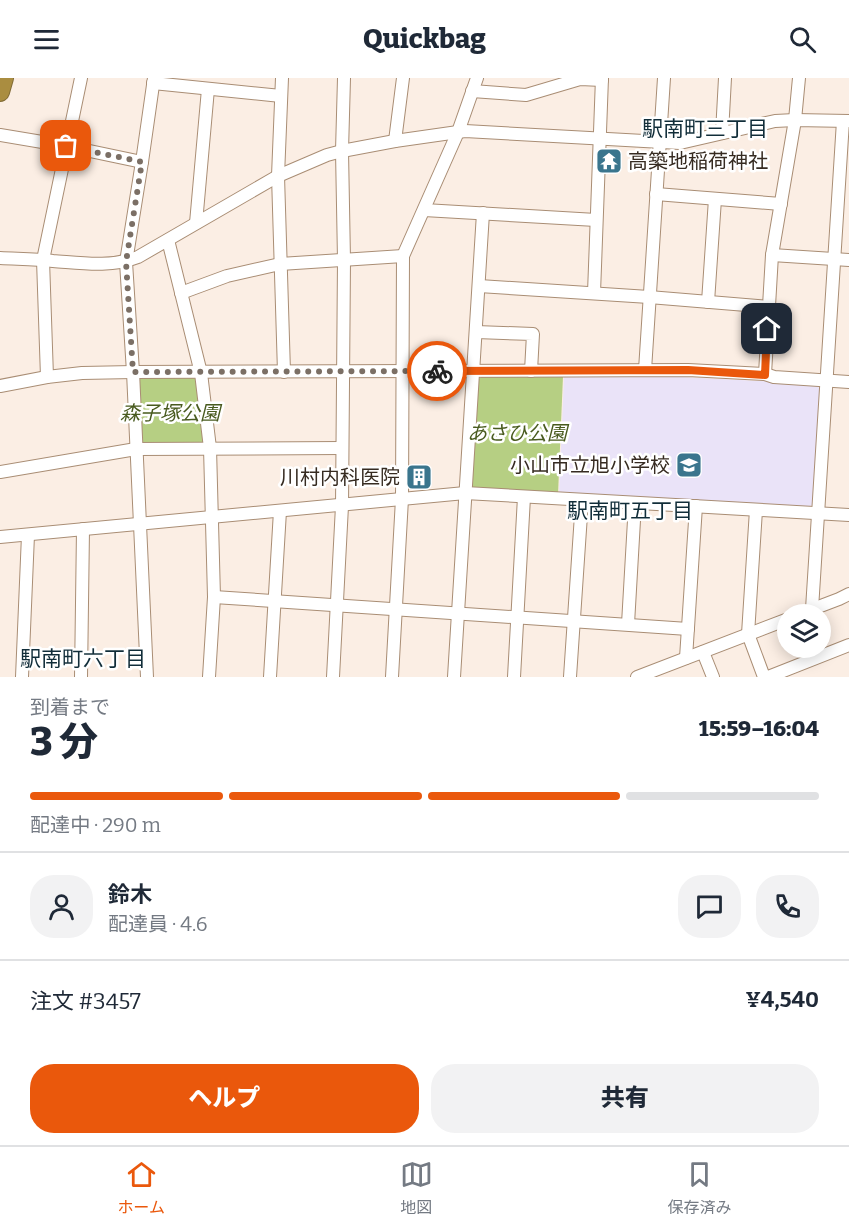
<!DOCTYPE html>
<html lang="ja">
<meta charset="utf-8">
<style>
:root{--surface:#fff;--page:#f2f2f3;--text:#1f2937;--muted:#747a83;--line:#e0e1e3;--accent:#ea580c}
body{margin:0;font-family:Bitter,"Noto Sans JP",serif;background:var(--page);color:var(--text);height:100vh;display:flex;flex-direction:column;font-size:22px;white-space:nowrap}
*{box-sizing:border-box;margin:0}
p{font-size:20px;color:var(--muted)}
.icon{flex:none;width:33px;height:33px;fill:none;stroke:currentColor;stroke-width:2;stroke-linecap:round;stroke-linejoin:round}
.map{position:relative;height:599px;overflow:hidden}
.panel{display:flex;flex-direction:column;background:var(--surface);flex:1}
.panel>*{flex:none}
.controls{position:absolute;left:777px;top:526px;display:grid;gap:12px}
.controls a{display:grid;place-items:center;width:54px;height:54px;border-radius:50%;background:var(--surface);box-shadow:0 3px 15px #0003;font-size:30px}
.pin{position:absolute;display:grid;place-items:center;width:51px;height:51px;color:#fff;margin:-26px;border-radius:12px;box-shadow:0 3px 9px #0006}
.courier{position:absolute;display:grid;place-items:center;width:60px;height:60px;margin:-30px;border:4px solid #ea580c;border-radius:50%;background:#fff;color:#222;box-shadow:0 2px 8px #0007}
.head em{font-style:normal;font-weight:800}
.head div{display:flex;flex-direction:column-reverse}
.head{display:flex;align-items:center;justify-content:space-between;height:102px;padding:0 30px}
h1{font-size:39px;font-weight:800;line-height:45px}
.bar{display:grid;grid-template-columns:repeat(4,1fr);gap:9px 6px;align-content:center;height:72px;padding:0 30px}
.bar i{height:8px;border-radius:4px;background:var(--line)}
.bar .on{background:var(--accent)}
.bar p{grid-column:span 4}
.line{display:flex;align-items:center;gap:15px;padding:0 30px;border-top:2px solid var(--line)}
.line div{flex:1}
.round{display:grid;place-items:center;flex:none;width:63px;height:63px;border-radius:24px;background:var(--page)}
.primary-button{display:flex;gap:12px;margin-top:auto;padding:12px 30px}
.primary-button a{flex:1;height:69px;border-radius:24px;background:var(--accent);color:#fff;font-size:24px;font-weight:800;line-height:69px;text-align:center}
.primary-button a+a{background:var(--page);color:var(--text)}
header{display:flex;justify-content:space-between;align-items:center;height:78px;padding:0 30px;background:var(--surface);font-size:27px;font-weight:800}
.menu{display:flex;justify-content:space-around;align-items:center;height:84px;border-top:2px solid var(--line);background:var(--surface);font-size:16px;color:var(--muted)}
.menu a{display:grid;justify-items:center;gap:3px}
.menu .on{color:var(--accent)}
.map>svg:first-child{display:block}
.education{fill:#eae3f8}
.green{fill:#b6cf83}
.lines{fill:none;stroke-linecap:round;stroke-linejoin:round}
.minor-casing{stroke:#a98d74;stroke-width:14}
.highway-casing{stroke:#816b35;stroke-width:20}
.minor{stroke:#fff;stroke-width:12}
.highway{stroke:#aa8d40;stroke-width:18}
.done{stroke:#7b6f65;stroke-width:6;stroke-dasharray:0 10.8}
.route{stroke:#ea580c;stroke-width:8}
.labels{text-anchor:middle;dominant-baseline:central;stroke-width:5;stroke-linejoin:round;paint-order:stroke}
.poi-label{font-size:20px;fill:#362b21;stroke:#fff;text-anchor:end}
.park-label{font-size:20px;font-style:italic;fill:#495b1f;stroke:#fff}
.neighbourhood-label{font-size:21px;fill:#112d39;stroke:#fff}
</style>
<header><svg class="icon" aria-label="menu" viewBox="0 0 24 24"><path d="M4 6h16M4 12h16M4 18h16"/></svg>Quickbag<svg class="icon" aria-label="search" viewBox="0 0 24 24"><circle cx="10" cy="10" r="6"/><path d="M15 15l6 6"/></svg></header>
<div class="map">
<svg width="849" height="599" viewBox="0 0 849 599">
<rect width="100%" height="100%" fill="#fbeee4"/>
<path class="education" d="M645 297 817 306 822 316 815 425 806 431 559 416 564 299Z"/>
<g class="green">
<path d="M483 298H563L558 417 474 412 470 408 477 302Z"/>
<path d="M141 300H194L198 304 205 364 203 367 142 368 137 305Z"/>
</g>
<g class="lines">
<defs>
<g id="minor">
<path d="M282 0 278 98 284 294"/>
<path d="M153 5 281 18"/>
<path d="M472 13 526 17 580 1 602 2"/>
<path d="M722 55 725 0"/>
<path d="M0 57 66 68 142 84"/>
<path d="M395 63 403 0"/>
<path d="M656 116 781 126"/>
<path d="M424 132 596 142"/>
<path d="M196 145 208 11"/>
<path d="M168 162 201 295 210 370 214 519 209 599"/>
<path d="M772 177 849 182"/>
<path d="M0 180C18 181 35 181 53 183 81 185 110 190 138 179L278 98 327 77 342 73 395 63 465 53 680 65 775 43 795 42 849 43"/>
<path d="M479 208 649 219 769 229"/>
<path d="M181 215 227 198 280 186 403 178"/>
<path d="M594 215 602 0"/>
<path d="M708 224 715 121"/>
<path d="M476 254 533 256 531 293"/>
<path d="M645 292 664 0"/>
<path d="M765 296 772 177 795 42 799 0"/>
<path d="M47 299 43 182 81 0"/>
<path d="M0 308 47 299 82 295 133 294 688 292 765 296 774 299 849 304"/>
<path d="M0 394 136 371 342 370"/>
<path d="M756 432 748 556 764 599"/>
<path d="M0 459 465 415 849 437"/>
<path d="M214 519 688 551"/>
<path d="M812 531 843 43"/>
<path d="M797 537 839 521 849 516"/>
<path d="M628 546 635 425"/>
<path d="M703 574 713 599"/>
<path d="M686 580 696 428"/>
<path d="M22 599 28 457"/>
<path d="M81 599 83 451"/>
<path d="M147 599 133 294 126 184 142 84 154 0"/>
<path d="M270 599 280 433"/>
<path d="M333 599 342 428 344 182 342 73 344 0"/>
<path d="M392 599 402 421 403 178 458 54 477 0"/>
<path d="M454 599 483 135"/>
<path d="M514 599 524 419"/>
<path d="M570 599 582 422"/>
<path d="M637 599 788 541"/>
<path d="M768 599 849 567"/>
</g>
<path id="highway" d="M0 14 4 0"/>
</defs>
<use href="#minor" class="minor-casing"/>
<use href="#highway" class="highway-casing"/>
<use href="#minor" class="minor"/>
<use href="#highway" class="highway"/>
</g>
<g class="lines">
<path class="done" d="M66 68 142 84 126 184 133 294 437 293"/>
<path class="route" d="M437 293 688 292 765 297 767 251"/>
</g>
<defs>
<symbol id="temple-square" viewBox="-11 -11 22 22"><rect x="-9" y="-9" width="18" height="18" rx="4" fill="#3a758d" stroke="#fff"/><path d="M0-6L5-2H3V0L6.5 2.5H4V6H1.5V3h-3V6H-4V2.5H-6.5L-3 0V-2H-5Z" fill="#fff"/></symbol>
<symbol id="school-square" viewBox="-11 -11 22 22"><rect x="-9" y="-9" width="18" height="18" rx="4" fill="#3a758d" stroke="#fff"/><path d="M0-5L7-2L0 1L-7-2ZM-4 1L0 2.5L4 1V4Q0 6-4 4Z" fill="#fff"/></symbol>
<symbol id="building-square" viewBox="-11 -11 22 22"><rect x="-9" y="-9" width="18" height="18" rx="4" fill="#3a758d" stroke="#fff"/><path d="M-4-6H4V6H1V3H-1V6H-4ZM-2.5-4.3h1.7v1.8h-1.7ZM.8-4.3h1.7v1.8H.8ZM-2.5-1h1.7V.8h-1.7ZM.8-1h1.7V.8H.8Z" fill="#fff"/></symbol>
</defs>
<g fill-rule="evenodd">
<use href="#temple-square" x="594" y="68" width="30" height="30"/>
<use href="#school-square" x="674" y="372" width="30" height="30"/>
<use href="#building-square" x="404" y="384" width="30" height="30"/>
</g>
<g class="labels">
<g class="poi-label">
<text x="628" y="83" text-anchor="start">高築地稲荷神社</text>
<text x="670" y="387">小山市立旭小学校</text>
<text x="400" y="399">川村内科医院</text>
</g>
<g class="park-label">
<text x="170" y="335">森子塚公園</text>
<text x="517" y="355">あさひ公園</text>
</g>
<g class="neighbourhood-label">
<text x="705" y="51">駅南町三丁目</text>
<text x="630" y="433">駅南町五丁目</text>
<text x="83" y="581">駅南町六丁目</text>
</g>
</g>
</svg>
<div class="controls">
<a><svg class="icon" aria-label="layers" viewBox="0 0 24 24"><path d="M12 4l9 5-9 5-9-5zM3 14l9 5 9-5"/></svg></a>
</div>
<div class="pin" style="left:66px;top:68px;background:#ea580c"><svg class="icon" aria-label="bag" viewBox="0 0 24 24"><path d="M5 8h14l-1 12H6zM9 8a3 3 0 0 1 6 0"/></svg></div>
<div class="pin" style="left:767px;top:251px;background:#1f2937"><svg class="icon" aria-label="home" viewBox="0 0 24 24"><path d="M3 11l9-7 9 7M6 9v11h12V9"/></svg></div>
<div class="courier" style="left:437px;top:293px"><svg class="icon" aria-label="bike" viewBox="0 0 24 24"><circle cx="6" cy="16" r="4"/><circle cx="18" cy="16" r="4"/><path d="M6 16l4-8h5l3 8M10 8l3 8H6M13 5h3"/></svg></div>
</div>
<section class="panel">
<div class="head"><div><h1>3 分</h1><p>到着まで</p></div><em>15:59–16:04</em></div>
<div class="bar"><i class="on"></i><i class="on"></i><i class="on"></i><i></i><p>配達中 · 290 m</p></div>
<div class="line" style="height:108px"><a class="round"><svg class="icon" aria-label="person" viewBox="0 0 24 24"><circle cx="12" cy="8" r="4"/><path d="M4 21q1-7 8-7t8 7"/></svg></a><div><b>鈴木</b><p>配達員 · 4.6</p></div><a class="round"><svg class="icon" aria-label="chat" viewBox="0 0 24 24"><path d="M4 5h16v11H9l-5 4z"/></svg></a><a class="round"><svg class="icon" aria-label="phone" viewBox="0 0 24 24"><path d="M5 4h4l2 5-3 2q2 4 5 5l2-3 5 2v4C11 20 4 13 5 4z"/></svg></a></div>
<div class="line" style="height:78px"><div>注文 #3457</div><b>¥4,540</b></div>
<div class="primary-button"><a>ヘルプ</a><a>共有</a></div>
</section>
<nav class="menu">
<a class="on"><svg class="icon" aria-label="home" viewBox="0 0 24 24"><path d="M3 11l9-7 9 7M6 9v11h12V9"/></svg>ホーム</a>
<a><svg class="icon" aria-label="map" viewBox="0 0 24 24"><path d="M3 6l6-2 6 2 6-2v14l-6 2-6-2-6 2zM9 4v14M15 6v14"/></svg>地図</a>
<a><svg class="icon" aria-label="saved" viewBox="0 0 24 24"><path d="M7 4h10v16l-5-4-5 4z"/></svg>保存済み</a>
</nav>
